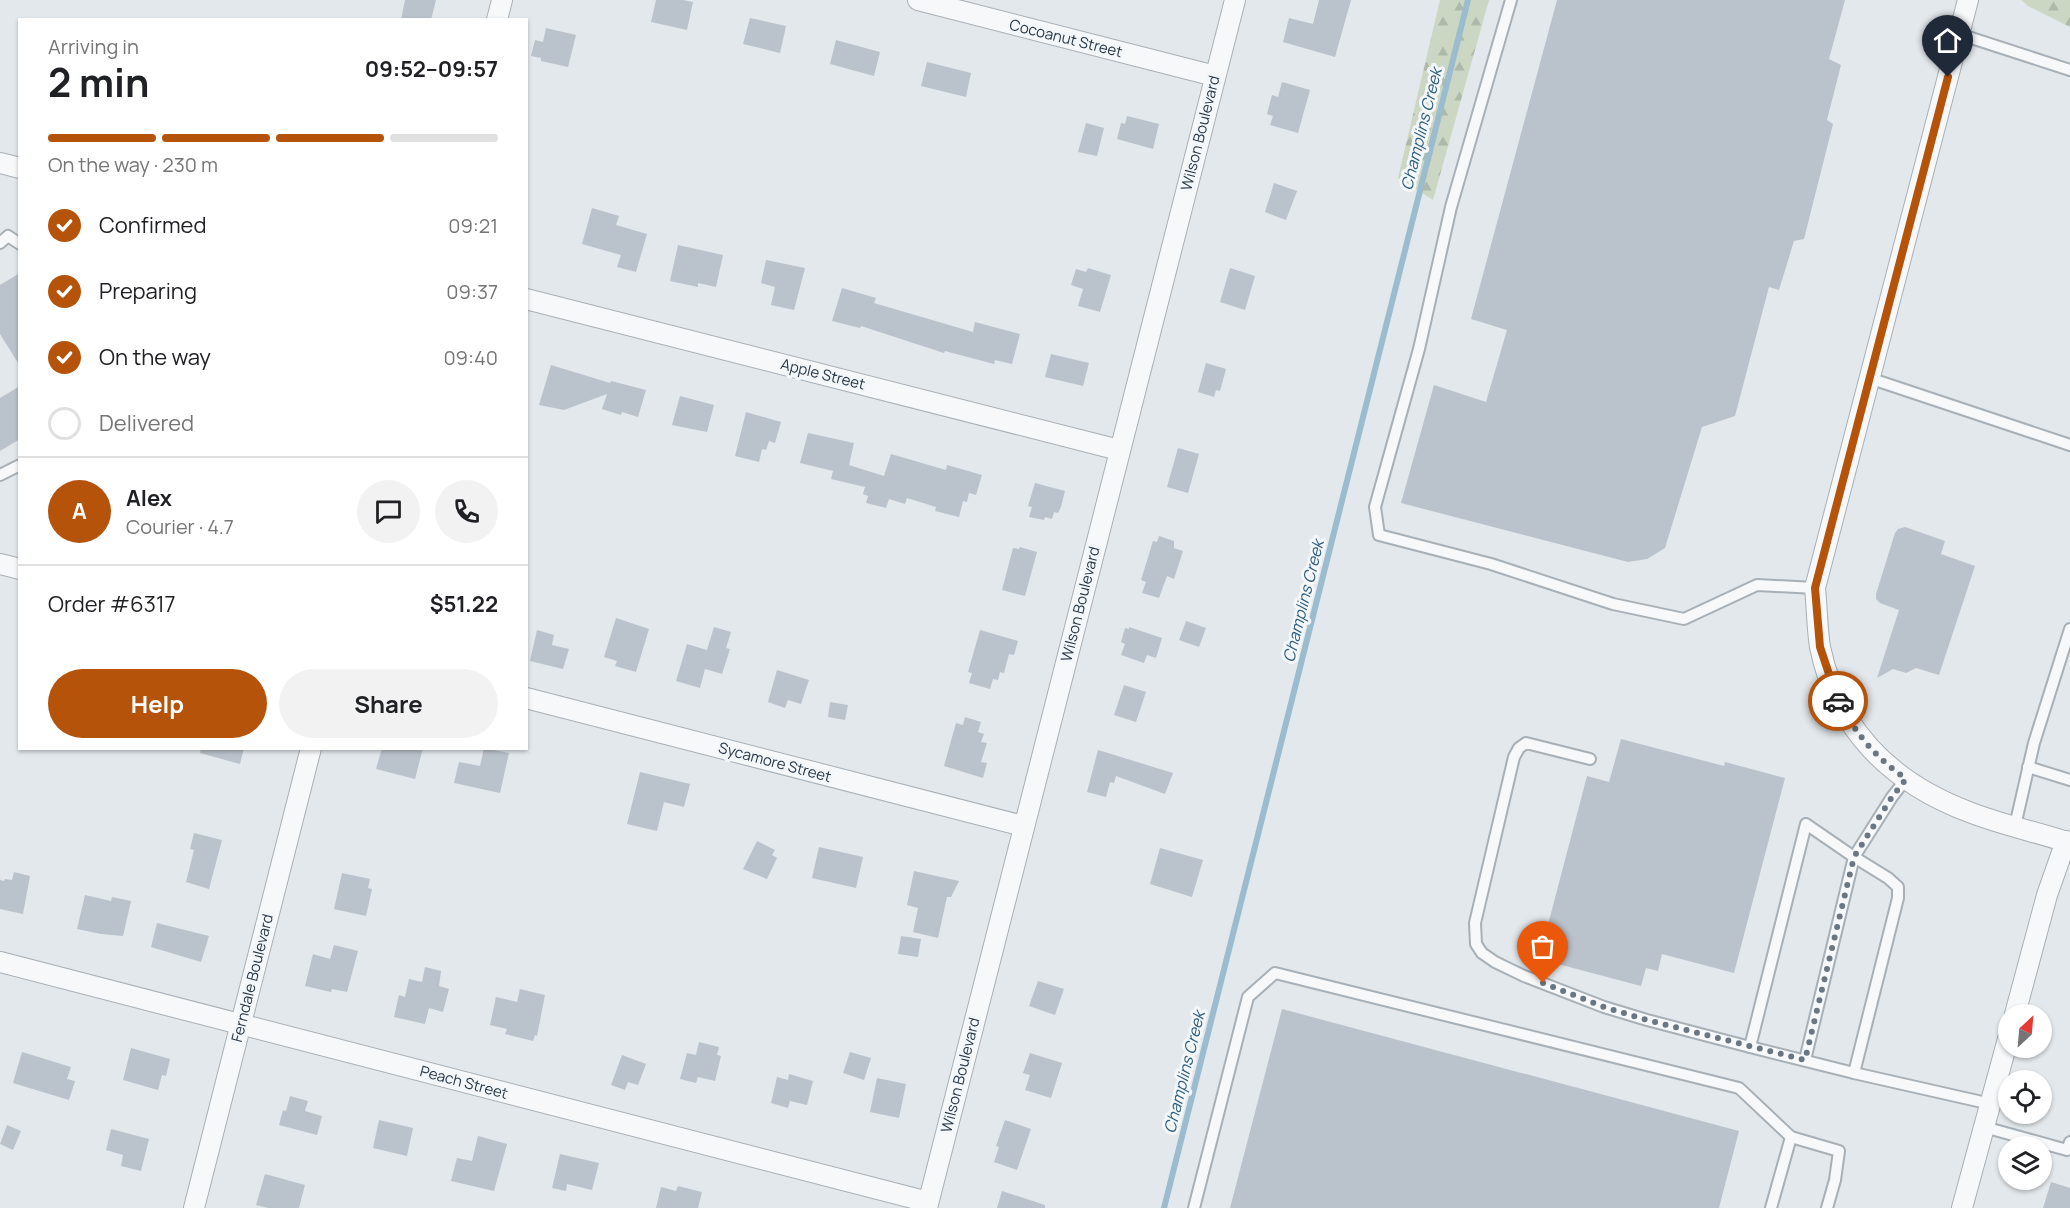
<!DOCTYPE html>
<meta charset="utf-8">
<style>
:root{--surface:#fff;--page:#f2f2f2;--text:#202124;--muted:#757577;--line:#e0e0e0;--accent:#b45309}
body{margin:0;font-family:Manrope,sans-serif;background:var(--page);color:var(--text);height:100vh;display:flex;flex-direction:column;font-size:22px;white-space:nowrap}
*{box-sizing:border-box;margin:0}
p{font-size:20px;color:var(--muted)}
.icon{flex:none;width:33px;height:33px;fill:none;stroke:currentColor;stroke-width:2;stroke-linecap:round;stroke-linejoin:round}
.map{position:relative;flex:1;overflow:hidden}
.drawer{position:absolute;left:18px;top:18px;width:510px;height:732px;display:flex;flex-direction:column;background:var(--surface);border-radius:0px;box-shadow:0 2px 4px #0004}
.drawer>*{flex:none}
.needle{width:39px;rotate:26deg}
.tools{position:absolute;left:1998px;top:1004px;display:grid;gap:12px}
.tools a{display:grid;place-items:center;width:54px;height:54px;border-radius:50%;background:var(--surface);box-shadow:0 2px 4px #0004;font-size:30px}
.pin{position:absolute;display:grid;place-items:center;width:51px;height:51px;color:#fff;margin:-62px -26px;border-radius:50% 50% 50% 0;rotate:-45deg;box-shadow:0 0 6px #0007}
.pin .icon{rotate:45deg}
.courier{position:absolute;display:grid;place-items:center;width:60px;height:60px;margin:-30px;border:4px solid #b45309;border-radius:50%;background:#fff;color:#222;box-shadow:0 2px 8px #0007}
.head em{font-style:normal;font-weight:700}
.head div{display:flex;flex-direction:column-reverse}
.head{display:flex;align-items:center;justify-content:space-between;height:102px;padding:0 30px}
h1{font-size:39px;font-weight:700;line-height:45px}
.bar{display:grid;grid-template-columns:repeat(4,1fr);gap:9px 6px;align-content:center;height:72px;padding:0 30px}
.bar i{height:8px;border-radius:4px;background:var(--line)}
.bar .current{background:var(--accent)}
.bar p{grid-column:span 4}
.line{display:flex;align-items:center;gap:15px;padding:0 30px;border-top:2px solid var(--line)}
.line div{flex:1}
.round{display:grid;place-items:center;flex:none;width:63px;height:63px;border-radius:32px;background:var(--page)}
ol{padding:0 30px;list-style:none}
li{display:flex;align-items:center;gap:18px;height:66px}
li p{margin-inline-start:auto}
li .icon{padding:6px;border-radius:50%;background:var(--accent);color:#fff;stroke-width:4}
li:last-child{color:var(--muted)}
li i{width:33px;height:33px;border:3px solid var(--line);border-radius:50%}
.cta{display:flex;gap:12px;margin-top:auto;padding:12px 30px}
.cta a{flex:1;height:69px;border-radius:36px;background:var(--accent);color:#fff;font-size:24px;font-weight:700;line-height:69px;text-align:center}
.cta a+a{background:var(--page);color:var(--text)}
.map>svg:first-child{display:block}
.forest{fill:url(#forest-firs)}
.lines{fill:none;stroke-linecap:round;stroke-linejoin:round}
.stream{stroke:#9bbccf;stroke-width:6}
.building{fill:#bac2cb}
.service-casing{stroke:#a7b0b7;stroke-width:14}
.minor-casing{stroke:#a7b0b7;stroke-width:22}
.service{stroke:#f6f8fa;stroke-width:10}
.minor{stroke:#f6f8fa;stroke-width:20}
.done{stroke:#6a7681;stroke-width:6;stroke-dasharray:0 10.8}
.route{stroke:#b45309;stroke-width:8}
.labels{text-anchor:middle;dominant-baseline:central;stroke-width:6;stroke-linejoin:round;paint-order:stroke}
.street-label{font-size:15px;fill:#293847;stroke:#f3f7f9}
.water-label{font-size:16px;font-style:italic;fill:#2e5e7f;stroke:#f3f7f9}
</style>
<div class="map">
<svg width="2070" height="1208" viewBox="0 0 2070 1208">
<defs>
<pattern id="forest-firs" width="22" height="20" patternUnits="userSpaceOnUse" patternTransform="scale(1.5)"><rect width="22" height="20" fill="#cbd7c3"/><path d="M5 1l3.5 6h-7zM16 11l3.5 6h-7z" fill="#aeb9a9"/></pattern>
</defs>
<rect width="100%" height="100%" fill="#e3e8ec"/>
<g class="forest">
<path d="M1440 0H1489L1433 200 1398 178Z"/>
<path d="M2021 0H2070V27L2028 6Z"/>
</g>
<g class="lines">
<path class="stream" d="M1164 1208 1468 0"/>
</g>
<g class="building">
<path d="M405 0H436L431 20H401Z"/>
<path d="M656 0H683L693 2 687 30 651 22Z"/>
<path d="M1319 0H1351L1335 57 1283 42 1289 18 1313 24Z"/>
<path d="M1557 0H1845L1829 59 1841 65 1827 120 1833 124 1804 239 1794 241 1779 290 1769 287 1735 416 1702 427 1665 548 1647 559 1628 562 1401 503 1434 385 1486 402 1507 330 1471 319Z"/>
<path d="M750 18 786 26 780 53 743 44Z"/>
<path d="M546 28 576 35 568 67 541 61V58L531 56 535 40 543 42Z"/>
<path d="M836 40 880 52 874 76 830 64Z"/>
<path d="M927 62 971 73 966 97 921 86Z"/>
<path d="M1282 82 1310 90 1298 133 1270 125 1273 116 1267 114 1272 95 1278 97Z"/>
<path d="M1127 116 1159 124 1153 149 1117 139 1121 123 1125 124Z"/>
<path d="M1086 123 1104 128 1097 156 1078 152Z"/>
<path d="M1274 183 1297 191 1286 220 1265 212Z"/>
<path d="M592 208 619 216 616 225 647 234 636 272 617 267 621 255 582 244Z"/>
<path d="M678 245 723 255 716 287 698 283V287L670 281Z"/>
<path d="M766 260 805 268 794 310 771 305 775 287 761 283Z"/>
<path d="M1088 268 1111 275 1100 312 1078 306 1083 289 1071 285 1076 269 1086 272Z"/>
<path d="M1230 268 1255 276 1245 310 1220 302Z"/>
<path d="M20 273V366L0 334V285Z"/>
<path d="M842 288 876 298 874 303 973 332 975 322 1020 334 1012 364 995 360 994 364 945 351 944 353 861 326 860 328 832 321Z"/>
<path d="M1051 354 1089 363 1083 386 1045 377Z"/>
<path d="M1206 363 1226 369 1220 391 1216 390 1214 397 1198 392Z"/>
<path d="M551 365 610 383 611 381 646 390 638 417 622 412 621 415 602 409 607 394 564 410 539 405Z"/>
<path d="M20 386V439L0 451V398Z"/>
<path d="M680 396 714 405 707 432 672 425Z"/>
<path d="M746 412 781 422 775 443 769 441 766 450 762 449 759 462 735 456Z"/>
<path d="M808 433 854 443 849 465 884 476 891 454 946 470 947 465 982 475 976 495 969 493 967 502 963 501 959 517 935 511 936 507 907 498 905 504 889 499 886 508 866 503 868 496 863 494 865 487 831 479 833 471 800 463Z"/>
<path d="M1178 448 1199 454 1188 493 1167 487Z"/>
<path d="M1035 483 1065 491 1061 507 1058 513 1054 512 1052 519 1045 517 1044 520 1029 517 1032 507 1028 506Z"/>
<path d="M1905 527 1945 541 1941 554 1975 566 1939 675 1916 668 1906 673 1893 669 1877 678 1899 610 1880 603 1876 599V594L1895 533 1898 529Z"/>
<path d="M1159 536 1174 541V548L1183 551 1174 579 1167 576 1159 598 1142 593 1146 582 1141 580 1153 541 1157 542Z"/>
<path d="M1020 547 1037 552 1025 596 1002 590 1013 548 1019 549Z"/>
<path d="M616 618 649 629 636 672 615 666 617 661 604 657Z"/>
<path d="M1186 621 1206 628 1199 647 1179 640Z"/>
<path d="M714 627 731 632 726 648 730 649 722 674 705 669 700 688 676 681 687 644 707 650Z"/>
<path d="M1129 627 1162 638 1156 658 1147 655 1144 663 1121 655 1125 644 1121 642 1125 628 1129 629Z"/>
<path d="M537 630 554 635 552 645 569 649 563 669 530 661Z"/>
<path d="M980 630 1018 641 1014 655 1009 654 1004 673 1000 672 998 680 993 679 990 689 969 683 972 673 968 672Z"/>
<path d="M777 670 809 680 801 704 788 700 785 708 768 702Z"/>
<path d="M1124 685 1146 692 1136 722 1114 715Z"/>
<path d="M830 702 848 705 845 720 828 717Z"/>
<path d="M965 717 981 722 978 732 984 734 981 742 987 743 981 762 987 763 983 778 944 766 956 723 963 725Z"/>
<path d="M1621 739 1724 766 1725 762 1785 778 1734 973 1662 954 1658 971 1646 968 1641 986 1539 959 1587 776 1609 782Z"/>
<path d="M201 748H244L240 764 200 753Z"/>
<path d="M382 748H423L415 779 376 769Z"/>
<path d="M484 748 509 753 500 793 454 783 459 762 480 766Z"/>
<path d="M1098 750 1173 773 1165 794 1116 776 1114 783 1110 782 1106 797 1087 792Z"/>
<path d="M640 772 690 784 684 807 664 802 657 831 627 824Z"/>
<path d="M194 833 222 840 209 889 186 882 194 850 190 849Z"/>
<path d="M757 841 775 850 772 855 777 858 767 879 743 869Z"/>
<path d="M819 847 863 857 856 888 812 878Z"/>
<path d="M1160 848 1203 860 1192 897 1150 884Z"/>
<path d="M914 871 959 881 951 897H947L938 938 913 932 918 908 907 905Z"/>
<path d="M14 872 30 876 23 914 0 909V880L4 881 5 879 12 880Z"/>
<path d="M342 873 370 879 368 888 372 889 366 916 334 909Z"/>
<path d="M85 895 111 901 112 897 131 901 123 936 101 934 77 929Z"/>
<path d="M157 923 209 936 201 962 151 947Z"/>
<path d="M901 936 921 939 918 957 898 954Z"/>
<path d="M334 945 358 951 347 992 332 989 331 992 305 986 313 954 330 959Z"/>
<path d="M425 967 441 971 439 986 449 989 443 1012 429 1008 425 1024 394 1017 399 995 405 997 409 979 422 982Z"/>
<path d="M1038 981 1064 989 1055 1015 1029 1006Z"/>
<path d="M520 989 545 995 537 1036 535 1035 533 1041 505 1034 507 1029 490 1025 496 997 517 1002Z"/>
<path d="M1282 1009 1739 1131 1719 1208H1230Z"/>
<path d="M699 1042 719 1047 717 1055 721 1056 715 1081 698 1077 696 1083 680 1079 687 1053 696 1055Z"/>
<path d="M131 1048 170 1059 166 1076 162 1075 158 1090 123 1080Z"/>
<path d="M22 1052 71 1067 67 1079 75 1081 69 1100 13 1083Z"/>
<path d="M850 1052 871 1058 864 1080 843 1073Z"/>
<path d="M1030 1053 1062 1063 1051 1098 1025 1090 1030 1075 1023 1073Z"/>
<path d="M622 1055 646 1064 638 1085 628 1082 625 1090 611 1085Z"/>
<path d="M789 1074 813 1081 807 1105 790 1101 788 1108 771 1103 777 1077 788 1080Z"/>
<path d="M877 1078 906 1084 899 1118 870 1112Z"/>
<path d="M290 1096 308 1101 305 1111 322 1116 317 1135 279 1125 283 1110 286 1111Z"/>
<path d="M379 1120 413 1128 407 1156 373 1148Z"/>
<path d="M1005 1120 1031 1129 1017 1170 994 1162 999 1147 996 1146Z"/>
<path d="M7 1125 21 1131 13 1150 0 1144Z"/>
<path d="M111 1129 149 1139 141 1171 121 1166 123 1155 106 1150Z"/>
<path d="M478 1136 507 1144 494 1191 451 1181 457 1158 472 1161Z"/>
<path d="M560 1154 599 1163 592 1190 567 1184 566 1191 552 1188Z"/>
<path d="M265 1174 305 1185 299 1208H268L256 1205Z"/>
<path d="M2051 1182 2070 1188V1208H2043Z"/>
<path d="M678 1186 702 1192 698 1208H656L661 1187 676 1191Z"/>
<path d="M1002 1191 1045 1205V1208H997Z"/>
</g>
<g class="lines">
<defs>
<g id="service">
<path d="M1511 0 1451 207 1419 349 1375 507 1379 535 1491 564 1613 604 1684 619 1757 585 1815 588"/>
<path d="M1959 34 2070 70"/>
<path d="M0 243 8 236 20 244"/>
<path d="M1869 378 2070 445"/>
<path d="M0 475 20 465"/>
<path d="M1590 759 1526 743 1519 748 1514 757 1475 923 1476 944 1482 953 1495 962 1524 976 1604 1007 1647 1020 1750 1047"/>
<path d="M2028 767 2070 780"/>
<path d="M1906 779 1892 797 1854 857 1888 878 1898 887V898L1854 1073 1991 1104"/>
<path d="M2015 826 2034 743 2070 629"/>
<path d="M1805 1060 1854 857 1806 824 1750 1047 1854 1073"/>
<path d="M1984 1127 2067 1150 2070 1142"/>
<path d="M1194 1208 1248 997 1275 973 1739 1088 1791 1137 1839 1151 1835 1180 1827 1208"/>
<path d="M1771 1208 1791 1137"/>
</g>
<g id="minor">
<path d="M918 0 1215 76"/>
<path d="M1968 0 1815 588C1817 607 1817 628 1820 647 1837 730 1892 783 1969 812 2002 825 2037 832 2070 843"/>
<path d="M497 20 502 0"/>
<path d="M0 163 20 168"/>
<path d="M526 299 1119 450"/>
<path d="M0 564 20 569"/>
<path d="M526 698 1023 826"/>
<path d="M0 962 928 1202"/>
<path d="M2015 1014 2047 895 2066 841"/>
<path d="M194 1208 311 748"/>
<path d="M927 1208 1235 0"/>
<path d="M1962 1208 2008 1039"/>
</g>
</defs>
<use href="#service" class="service-casing"/>
<use href="#minor" class="minor-casing"/>
<use href="#service" class="service"/>
<use href="#minor" class="minor"/>
</g>
<g class="lines">
<path class="done" d="M1543 983 1604 1007 1647 1020 1805 1060 1854 857 1892 797 1906 779C1872 754 1859 737 1838 701"/>
<path class="route" d="M1838 701 1820 647 1815 588 1948 77"/>
</g>
<g class="labels">
<g class="street-label">
<text transform="translate(1066 38) rotate(14)">Cocoanut Street</text>
<text transform="translate(1200 133) rotate(-76)">Wilson Boulevard</text>
<text transform="translate(823 374) rotate(14)">Apple Street</text>
<text transform="translate(1080 604) rotate(-76)">Wilson Boulevard</text>
<text transform="translate(775 762) rotate(15)">Sycamore Street</text>
<text transform="translate(252 978) rotate(-76)">Ferndale Boulevard</text>
<text transform="translate(960 1075) rotate(-76)">Wilson Boulevard</text>
<text transform="translate(464 1082) rotate(15)">Peach Street</text>
</g>
<g class="water-label">
<text transform="translate(1421 129) rotate(-76)">Champlins Creek</text>
<text transform="translate(1303 601) rotate(-76)">Champlins Creek</text>
<text transform="translate(1184 1072) rotate(-76)">Champlins Creek</text>
</g>
</g>
</svg>
<div class="tools">
<a><svg class="needle" viewBox="-14 -14 28 28"><path d="M0-13l5 13h-10z" fill="#e53935"/><path d="M0 13l5-13h-10z" fill="#757577"/></svg></a>
<a><svg class="icon" aria-label="locate" viewBox="0 0 24 24"><circle cx="12" cy="12" r="6"/><path d="M12 2v4M12 18v4M2 12h4M18 12h4"/></svg></a>
<a><svg class="icon" aria-label="layers" viewBox="0 0 24 24"><path d="M12 4l9 5-9 5-9-5zM3 14l9 5 9-5"/></svg></a>
</div>
<div class="pin" style="left:1543px;top:983px;background:#ea580c"><svg class="icon" aria-label="bag" viewBox="0 0 24 24"><path d="M5 8h14l-1 12H6zM9 8a3 3 0 0 1 6 0"/></svg></div>
<div class="pin" style="left:1948px;top:77px;background:#1f2937"><svg class="icon" aria-label="home" viewBox="0 0 24 24"><path d="M3 11l9-7 9 7M6 9v11h12V9"/></svg></div>
<div class="courier" style="left:1838px;top:701px"><svg class="icon" aria-label="car" viewBox="0 0 24 24"><path d="M5 17H2v-5l4-1 3-4h7l3 4 3 1v5h-3M9 17h6M6 11h13"/><circle cx="7" cy="17" r="2"/><circle cx="17" cy="17" r="2"/></svg></div>
<section class="drawer">
<div class="head"><div><h1>2 min</h1><p>Arriving in</p></div><em>09:52–09:57</em></div>
<div class="bar"><i class="current"></i><i class="current"></i><i class="current"></i><i></i><p>On the way · 230 m</p></div>
<ol>
<li><svg class="icon" aria-label="check" viewBox="0 0 24 24"><path d="M5 12l5 5 9-10"/></svg>Confirmed<p>09:21</p></li>
<li><svg class="icon" aria-label="check" viewBox="0 0 24 24"><path d="M5 12l5 5 9-10"/></svg>Preparing<p>09:37</p></li>
<li><svg class="icon" aria-label="check" viewBox="0 0 24 24"><path d="M5 12l5 5 9-10"/></svg>On the way<p>09:40</p></li>
<li><i></i>Delivered</li>
</ol>
<div class="line" style="height:108px"><b class="round" style="background:var(--accent);color:#fff">A</b><div><b>Alex</b><p>Courier · 4.7</p></div><a class="round"><svg class="icon" aria-label="chat" viewBox="0 0 24 24"><path d="M4 5h16v11H9l-5 4z"/></svg></a><a class="round"><svg class="icon" aria-label="phone" viewBox="0 0 24 24"><path d="M5 4h4l2 5-3 2q2 4 5 5l2-3 5 2v4C11 20 4 13 5 4z"/></svg></a></div>
<div class="line" style="height:78px"><div>Order #6317</div><b>$51.22</b></div>
<div class="cta"><a>Help</a><a>Share</a></div>
</section>
</div>
